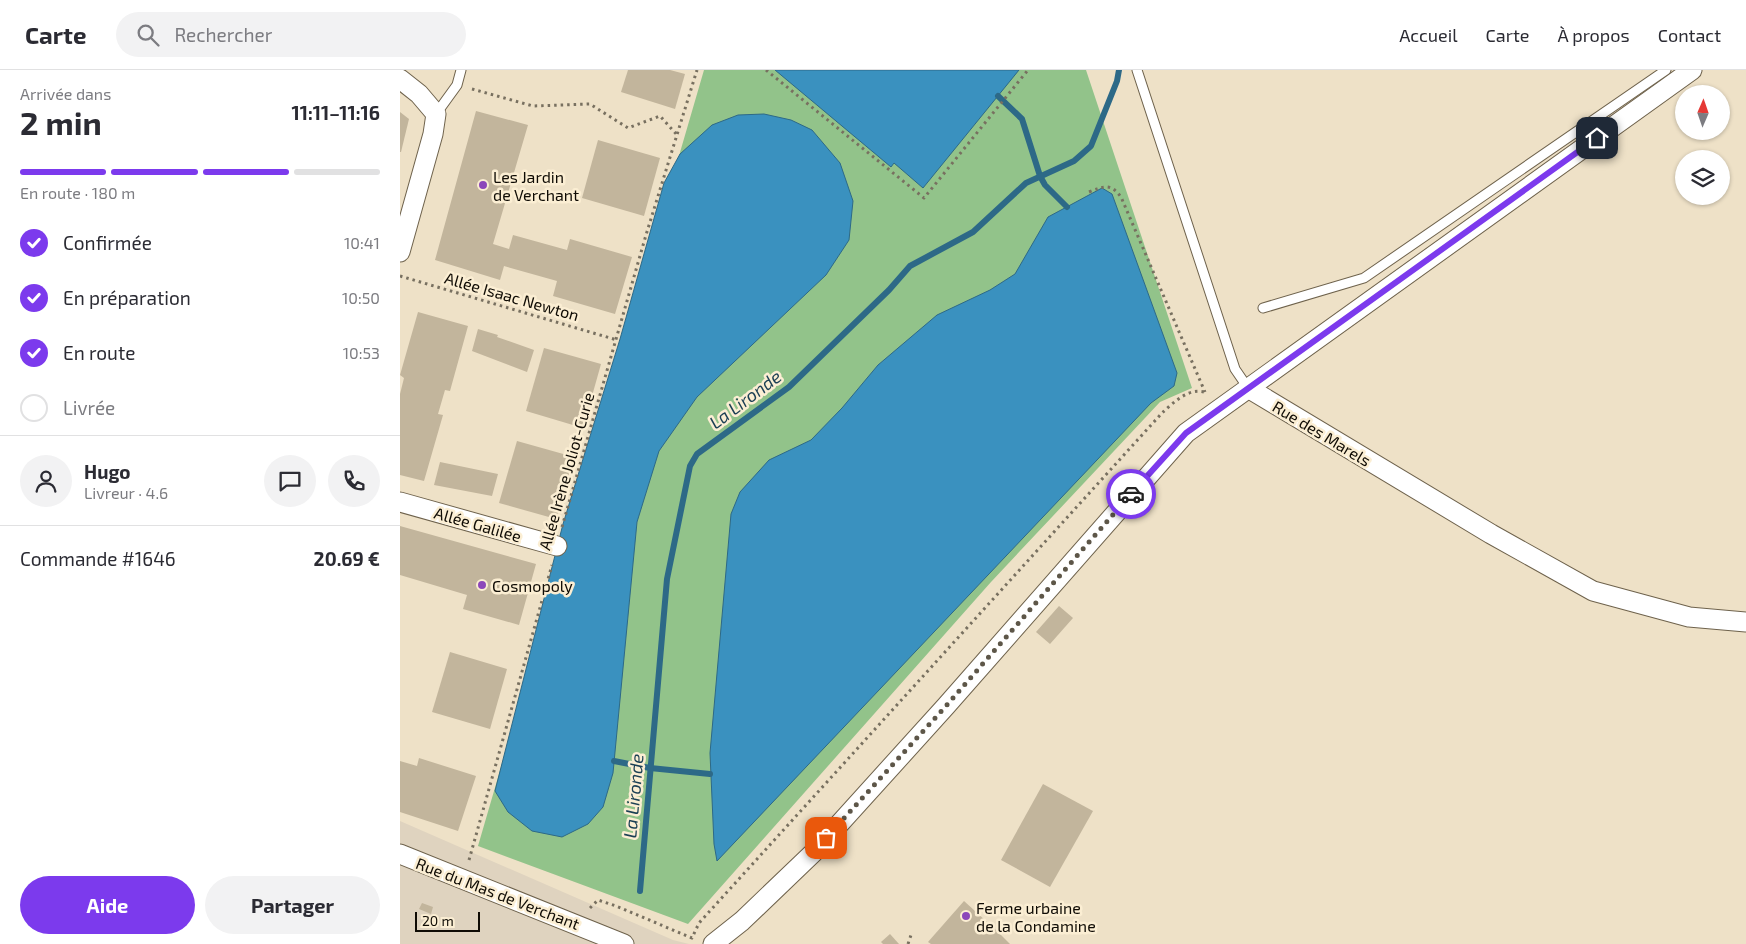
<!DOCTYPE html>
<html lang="fr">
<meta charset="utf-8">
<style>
:root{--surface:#fff;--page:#f2f2f3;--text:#2b2b33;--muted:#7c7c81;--line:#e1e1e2;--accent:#7c3aed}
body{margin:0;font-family:"Exo 2",sans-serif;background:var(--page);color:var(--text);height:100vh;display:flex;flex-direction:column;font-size:19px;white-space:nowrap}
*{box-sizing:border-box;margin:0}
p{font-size:16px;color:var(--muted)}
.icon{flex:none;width:28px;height:28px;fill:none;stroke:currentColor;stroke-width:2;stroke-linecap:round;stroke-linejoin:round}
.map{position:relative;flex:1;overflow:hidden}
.sheet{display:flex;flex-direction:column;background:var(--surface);width:400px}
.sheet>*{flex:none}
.needle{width:32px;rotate:2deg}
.fabs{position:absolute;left:1275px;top:15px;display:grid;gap:10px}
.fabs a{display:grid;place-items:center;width:55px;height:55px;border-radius:50%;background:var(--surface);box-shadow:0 1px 4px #0004;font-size:25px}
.scale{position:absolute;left:15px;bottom:12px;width:65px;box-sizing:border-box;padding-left:5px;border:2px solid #0f0b04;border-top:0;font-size:14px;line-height:18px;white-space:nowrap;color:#0f0b04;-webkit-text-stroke:4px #fbeed3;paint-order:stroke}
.pin{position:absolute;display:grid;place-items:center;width:42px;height:42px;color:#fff;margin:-21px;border-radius:10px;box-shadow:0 2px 8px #0006}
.courier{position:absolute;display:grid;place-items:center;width:50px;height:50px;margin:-25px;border:4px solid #7c3aed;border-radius:50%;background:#fff;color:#222;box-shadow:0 1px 6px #0007}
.headline em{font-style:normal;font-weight:700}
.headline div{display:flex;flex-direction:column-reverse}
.headline{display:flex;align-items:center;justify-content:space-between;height:85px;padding:0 20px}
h1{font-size:32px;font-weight:700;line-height:38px}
.bar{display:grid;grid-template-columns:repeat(4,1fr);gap:8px 5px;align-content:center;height:60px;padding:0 20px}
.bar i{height:6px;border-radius:4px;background:var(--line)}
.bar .current{background:var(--accent)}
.bar p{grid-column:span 4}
.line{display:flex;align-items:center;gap:12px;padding:0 20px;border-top:1px solid var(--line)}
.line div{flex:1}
.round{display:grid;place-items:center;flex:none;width:52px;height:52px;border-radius:26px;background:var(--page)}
ol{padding:0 20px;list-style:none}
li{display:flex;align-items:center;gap:15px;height:55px}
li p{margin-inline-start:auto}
li .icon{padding:5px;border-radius:50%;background:var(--accent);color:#fff;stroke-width:4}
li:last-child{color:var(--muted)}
li i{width:28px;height:28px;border:2px solid var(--line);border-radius:50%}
.button{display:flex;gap:10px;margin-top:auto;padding:10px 20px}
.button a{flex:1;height:58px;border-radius:30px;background:var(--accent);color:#fff;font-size:20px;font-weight:700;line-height:58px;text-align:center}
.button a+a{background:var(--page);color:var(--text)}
header{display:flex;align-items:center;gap:30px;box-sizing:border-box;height:70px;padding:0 25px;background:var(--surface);border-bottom:1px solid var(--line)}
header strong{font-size:24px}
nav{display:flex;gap:28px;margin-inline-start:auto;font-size:18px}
.search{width:350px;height:45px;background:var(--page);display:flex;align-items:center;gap:12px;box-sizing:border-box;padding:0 18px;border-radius:28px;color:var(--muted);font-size:19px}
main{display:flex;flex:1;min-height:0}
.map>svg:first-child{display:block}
.commercial{fill:#dfd3bf}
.green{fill:#92c38a}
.water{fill:#3a91bf;stroke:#2d6987}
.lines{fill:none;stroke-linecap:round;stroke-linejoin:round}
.stream{stroke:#2d6987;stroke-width:6}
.building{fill:#c2b59c}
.lane-casing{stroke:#6e624c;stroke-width:11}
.street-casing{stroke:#6e624c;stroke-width:21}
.path{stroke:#787060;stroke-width:3;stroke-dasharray:2.5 4;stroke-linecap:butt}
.lane{stroke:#fff;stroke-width:9}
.street{stroke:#fff;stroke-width:19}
.done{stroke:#5d5648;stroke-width:5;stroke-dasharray:0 9}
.route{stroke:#7c3aed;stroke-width:6}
.poi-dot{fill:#8c47ba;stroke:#fbeed3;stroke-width:2}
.labels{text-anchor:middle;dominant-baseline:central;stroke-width:5;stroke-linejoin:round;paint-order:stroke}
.poi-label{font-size:16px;fill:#0f0b04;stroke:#fbeed3;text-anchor:start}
.street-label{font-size:16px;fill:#0f0b04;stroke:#fbeed3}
.water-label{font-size:18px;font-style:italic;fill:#1b3f54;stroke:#fbeed3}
</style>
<header>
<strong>Carte</strong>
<div class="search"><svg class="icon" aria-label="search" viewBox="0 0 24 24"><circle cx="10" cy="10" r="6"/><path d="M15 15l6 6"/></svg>Rechercher</div>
<nav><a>Accueil</a><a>Carte</a><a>À propos</a><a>Contact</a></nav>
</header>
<main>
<section class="sheet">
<div class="headline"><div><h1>2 min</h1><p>Arrivée dans</p></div><em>11:11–11:16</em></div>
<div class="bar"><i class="current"></i><i class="current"></i><i class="current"></i><i></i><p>En route · 180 m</p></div>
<ol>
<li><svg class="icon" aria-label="check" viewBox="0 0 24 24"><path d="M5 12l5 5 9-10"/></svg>Confirmée<p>10:41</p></li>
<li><svg class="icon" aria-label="check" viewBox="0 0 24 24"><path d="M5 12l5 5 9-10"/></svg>En préparation<p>10:50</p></li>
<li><svg class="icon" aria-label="check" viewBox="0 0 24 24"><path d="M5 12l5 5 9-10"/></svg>En route<p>10:53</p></li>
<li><i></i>Livrée</li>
</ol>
<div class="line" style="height:90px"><a class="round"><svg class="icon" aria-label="person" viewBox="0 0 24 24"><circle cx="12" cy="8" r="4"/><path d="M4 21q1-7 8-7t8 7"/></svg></a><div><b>Hugo</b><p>Livreur · 4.6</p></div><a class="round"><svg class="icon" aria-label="chat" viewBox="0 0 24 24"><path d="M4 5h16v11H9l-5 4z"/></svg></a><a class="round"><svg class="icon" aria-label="phone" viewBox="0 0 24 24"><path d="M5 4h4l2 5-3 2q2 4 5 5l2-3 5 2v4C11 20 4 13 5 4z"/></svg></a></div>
<div class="line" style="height:65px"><div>Commande #1646</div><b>20.69 €</b></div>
<div class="button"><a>Aide</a><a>Partager</a></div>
</section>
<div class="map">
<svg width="1346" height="874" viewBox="0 0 1346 874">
<rect width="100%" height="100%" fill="#eee1c7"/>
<path class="commercial" d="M0 751 273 870 289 874H0Z"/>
<path class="green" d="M304 0H686L792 318 760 332 591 512 288 854 78 776Z"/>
<g class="water">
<path d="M375 0H619L523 118 494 93 491 97Z"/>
<path d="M364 44 391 50 412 60 440 93 453 131 449 170 426 205 297 327 259 381 237 452 213 703 203 737 188 754 162 767 132 761 108 742 95 721 163 454 220 269 264 113 280 84 312 55 338 45Z"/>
<path d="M702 118 712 124 777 303 774 316 751 333 317 791 314 774 310 683 331 444 340 422 369 390 411 370 442 338 478 295 537 245 590 220 615 204 648 147Z"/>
</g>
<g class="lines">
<g class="stream">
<path d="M598 26 622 49 640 106 645 115 667 137"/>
<path d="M214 691 250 698 310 704"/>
<path d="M240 821 267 509 290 396 297 384 389 317 489 220 510 196 573 162 626 113 674 91 691 76 717 11 719 0"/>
</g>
</g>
<g class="building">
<path d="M228 0H270L285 4 275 39 221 22Z"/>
<path d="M76 41 128 55 93 174 109 179 113 165 167 180 170 169 232 187 215 244 153 226 157 211 104 196 100 210 35 190Z"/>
<path d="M0 42 9 49 1 82H0Z"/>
<path d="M198 70 260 88 244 146 182 128Z"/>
<path d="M18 242 68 256 50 321 45 320 38 344 43 345 24 411 0 405V324L4 308 0 305Z"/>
<path d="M78 259 98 265 97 267 134 280 127 302 72 281Z"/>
<path d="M144 278 201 294 183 358 126 341Z"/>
<path d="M117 371 174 387 156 449 99 433Z"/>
<path d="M40 392 98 404 92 426 34 415Z"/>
<path d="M0 456 136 494 119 555 63 539 67 525 0 505Z"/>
<path d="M659 536 673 548 650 574 636 562Z"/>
<path d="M50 582 107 599 90 659 32 642Z"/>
<path d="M19 688 76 706 58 761 0 742V691L17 696Z"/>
<path d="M643 714 693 741 650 817 601 790Z"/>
<path d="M564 831 598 862 610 874H531L528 872Z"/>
<path d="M22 833 33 837 31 844 19 839Z"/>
<path d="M490 864 499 874H483L481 872Z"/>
</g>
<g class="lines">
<defs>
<g id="lane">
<path d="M737 0 835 299 848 318"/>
<path d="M36 44 57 15 61 0"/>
<path d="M863 238 964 208 1266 0"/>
</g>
<g id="street">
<path d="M0 9 19 24 36 44 33 64 0 182"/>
<path d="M848 318 1091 464 1193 521 1289 547 1346 552"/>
<path d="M0 432 157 476"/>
<path d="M0 784 224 874"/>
<path d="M313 874 342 851 413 783 546 636 786 363 1292 0"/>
</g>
</defs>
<use href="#lane" class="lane-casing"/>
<use href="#street" class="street-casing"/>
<g class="path">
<path d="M366 0 524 128 628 0"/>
<path d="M72 19 133 36 190 34 228 58 260 46 278 66"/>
<path d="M689 122C704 116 711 113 721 127L805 322"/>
<path d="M0 206 217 270"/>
<path d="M162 457 246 165 297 0"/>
<path d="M69 790 152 495"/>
<path d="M190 838 198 830 216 836 292 868 299 853 762 343C774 332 790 316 807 323"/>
<path d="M508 874 511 865"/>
</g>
<use href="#lane" class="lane"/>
<use href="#street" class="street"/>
</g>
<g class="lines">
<path class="done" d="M426 768 546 636 731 424"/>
<path class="route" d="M731 424 786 363 1197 68"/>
</g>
<g class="poi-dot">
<circle cx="83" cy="115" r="5"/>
<circle cx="82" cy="515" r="5"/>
<circle cx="566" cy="846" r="5"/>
</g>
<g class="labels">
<g class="poi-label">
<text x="93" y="106">Les Jardin<tspan x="93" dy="18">de Verchant</tspan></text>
<text x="92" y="515">Cosmopoly</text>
<text x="576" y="837">Ferme urbaine<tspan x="576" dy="18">de la Condamine</tspan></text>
</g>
<g class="street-label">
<text transform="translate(112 226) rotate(16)">Allée Isaac Newton</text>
<text transform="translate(922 363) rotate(31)">Rue des Marels</text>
<text transform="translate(166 401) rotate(-74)">Allée Irène Joliot-Curie</text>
<text transform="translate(78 454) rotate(16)">Allée Galilée</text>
<text transform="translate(98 823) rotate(21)">Rue du Mas de Verchant</text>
</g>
<g class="water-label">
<text transform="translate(345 329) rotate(-37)">La Lironde</text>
<text transform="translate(233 726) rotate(-85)">La Lironde</text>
</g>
</g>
</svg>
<div class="fabs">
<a><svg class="needle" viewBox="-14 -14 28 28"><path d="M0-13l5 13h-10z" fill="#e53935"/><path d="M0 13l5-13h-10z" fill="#7c7c81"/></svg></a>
<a><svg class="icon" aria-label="layers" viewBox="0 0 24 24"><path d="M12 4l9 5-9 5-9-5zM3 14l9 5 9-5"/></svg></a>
</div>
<div class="scale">20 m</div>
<div class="pin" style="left:426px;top:768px;background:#ea580c"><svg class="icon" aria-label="bag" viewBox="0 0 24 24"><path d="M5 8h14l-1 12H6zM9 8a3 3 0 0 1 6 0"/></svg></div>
<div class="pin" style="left:1197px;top:68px;background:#1f2937"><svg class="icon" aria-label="home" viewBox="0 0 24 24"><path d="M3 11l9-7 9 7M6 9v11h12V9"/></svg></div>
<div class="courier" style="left:731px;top:424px"><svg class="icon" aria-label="car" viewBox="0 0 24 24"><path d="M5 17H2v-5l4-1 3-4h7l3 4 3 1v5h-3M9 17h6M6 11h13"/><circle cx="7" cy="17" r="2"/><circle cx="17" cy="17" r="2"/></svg></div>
</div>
</main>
